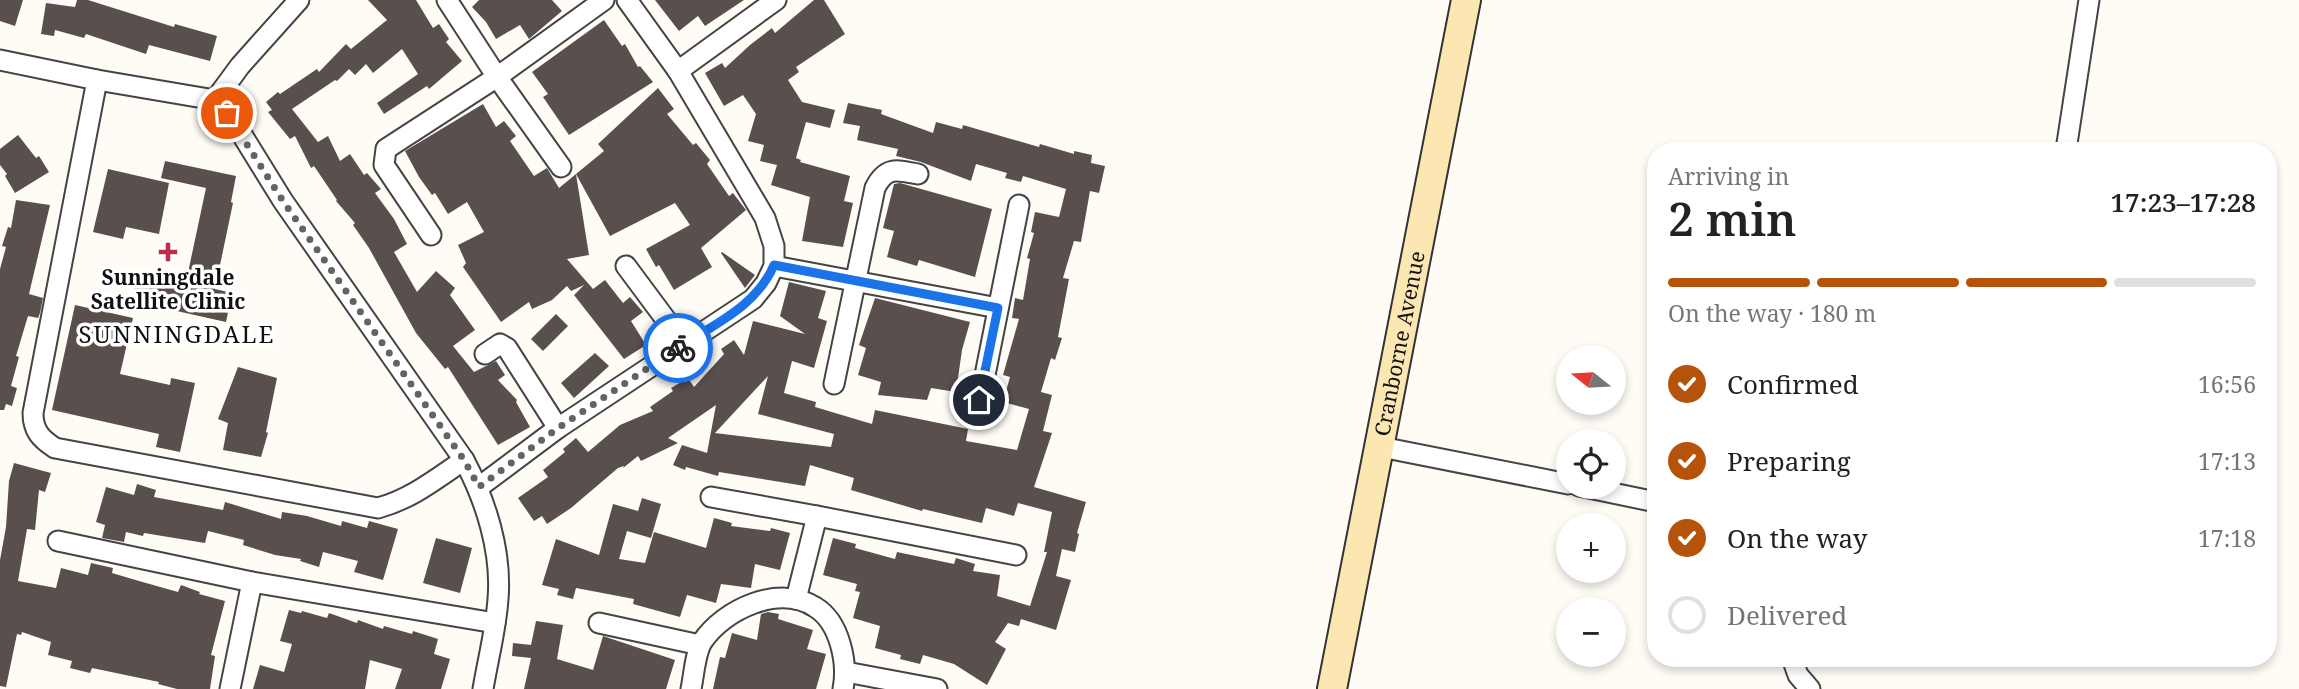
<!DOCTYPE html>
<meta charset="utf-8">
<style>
:root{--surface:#fff;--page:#f6f6f6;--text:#222;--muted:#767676;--line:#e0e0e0;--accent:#b45309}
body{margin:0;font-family:"Noto Serif",serif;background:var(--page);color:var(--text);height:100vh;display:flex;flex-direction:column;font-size:26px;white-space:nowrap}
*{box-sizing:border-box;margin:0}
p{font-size:23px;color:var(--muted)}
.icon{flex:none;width:38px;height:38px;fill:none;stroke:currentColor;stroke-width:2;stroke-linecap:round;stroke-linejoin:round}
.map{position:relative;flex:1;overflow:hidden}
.details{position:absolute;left:1647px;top:142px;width:630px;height:525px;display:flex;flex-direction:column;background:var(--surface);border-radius:28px;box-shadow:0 4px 10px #0003}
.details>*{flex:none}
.needle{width:46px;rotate:288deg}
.controls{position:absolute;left:1556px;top:345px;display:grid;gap:14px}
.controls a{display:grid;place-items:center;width:70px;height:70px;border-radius:50%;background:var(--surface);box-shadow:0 4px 10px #0003;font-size:35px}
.pin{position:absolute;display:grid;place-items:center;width:60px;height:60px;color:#fff;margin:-30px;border:4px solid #fff;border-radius:50%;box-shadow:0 2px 7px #0007}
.courier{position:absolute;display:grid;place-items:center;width:70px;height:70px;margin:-35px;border:5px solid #1a73e8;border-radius:50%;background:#fff;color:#222;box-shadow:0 2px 9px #0007}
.head em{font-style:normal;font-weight:600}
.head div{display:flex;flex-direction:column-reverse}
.head{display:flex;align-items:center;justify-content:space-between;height:119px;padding:0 21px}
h1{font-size:46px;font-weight:600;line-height:52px}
.bar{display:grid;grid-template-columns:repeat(4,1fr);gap:10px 7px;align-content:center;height:84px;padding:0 21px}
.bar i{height:9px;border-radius:5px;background:var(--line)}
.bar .on{background:var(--accent)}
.bar p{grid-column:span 4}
ol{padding:0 21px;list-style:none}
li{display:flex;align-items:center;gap:21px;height:77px}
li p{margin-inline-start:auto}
li .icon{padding:7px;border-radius:50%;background:var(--accent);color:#fff;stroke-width:4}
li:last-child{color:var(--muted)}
li i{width:38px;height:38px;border:4px solid var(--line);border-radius:50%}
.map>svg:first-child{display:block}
.building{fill:#59504d;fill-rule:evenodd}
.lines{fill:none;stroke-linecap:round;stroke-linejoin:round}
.street-casing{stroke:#444;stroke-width:23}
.secondary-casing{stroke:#333;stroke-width:32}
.street{stroke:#fff;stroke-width:19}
.secondary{stroke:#fce7b3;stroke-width:28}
.done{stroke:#646361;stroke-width:7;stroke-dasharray:0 12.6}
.route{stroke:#1a73e8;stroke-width:9}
.poi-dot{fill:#bd2d4c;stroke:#fff;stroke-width:2.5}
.labels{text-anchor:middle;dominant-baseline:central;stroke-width:7;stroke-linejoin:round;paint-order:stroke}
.poi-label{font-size:21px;font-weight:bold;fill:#111;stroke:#fff}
.street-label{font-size:21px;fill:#111;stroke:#fff}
.quarter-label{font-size:24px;letter-spacing:2px;fill:#111;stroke:#fff}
</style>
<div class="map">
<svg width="2299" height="689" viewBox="0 0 2299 689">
<rect width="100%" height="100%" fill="#fffbf5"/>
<g class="building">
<path d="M0 0H23L15 26 0 21Z"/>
<path d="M77 0H88L174 27 175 24 217 36 210 61 149 45 146 54 86 34 84 38 55 30 54 36 41 34 46 3 75 7Z"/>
<path d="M368 0H416L433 28 439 24 449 39 446 42 462 61 429 89 427 86 384 114 377 103 418 74 402 49 373 73 366 64 355 75 349 69 337 81 335 80 292 109 318 142 328 136 340 161 350 154 364 175 367 173 381 189 375 193 394 219 407 244 394 252 417 292 436 271 455 288 450 295 475 330 453 346 474 372 496 361 505 375 498 380 517 400 516 402 530 427 498 445 448 367 445 369 416 333 369 248 353 225 355 223 336 201 337 200 314 166 311 168 295 136 290 139 268 112 272 110 266 102 278 92 280 94 317 69 319 72 346 44 351 49 387 20Z"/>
<path d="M479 0H552L562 11 529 39 520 25 496 39 486 22 472 7Z"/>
<path d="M655 0H744L705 26 698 16 679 31Z"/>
<path d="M814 0H824L845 34 796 67 799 72 788 80 802 102 835 110 830 128 806 122 796 158 801 160 800 162 850 176 844 201 853 203 843 247 802 241 810 197 771 185 777 165 760 161 764 145 748 141 756 114 743 95 724 106 705 73 722 63 725 68 750 45 772 28 775 33Z"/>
<path d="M604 20 622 46 625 44 638 67 640 66 653 82 569 135 543 97 548 94 532 72Z"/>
<path d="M658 88 674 109 667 114 693 145 696 143 710 160 707 164 729 196 733 193 746 210 701 248 712 267 674 290 659 265 656 267 646 249 690 225 675 203 610 236 576 174 604 151 598 144Z"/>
<path d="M848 103 882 110 881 114 933 133 936 122 962 129 963 125 1039 147 1040 144 1074 154V151L1092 155 1091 163 1105 166 1099 193 1090 191 1081 242 1074 241 1063 278 1069 279 1058 337 1062 338 1055 360 1051 358 1041 392 1052 395 1043 431 1052 433 1034 487 1086 502 1077 533 1079 534 1075 552 1062 549 1056 576 1071 580 1056 630 1021 619 1019 626 1008 623 995 642 1006 649 987 685 954 664 923 655 920 664 900 659 901 655 875 648 880 626 853 618 860 592 855 591 857 584 823 575 833 538 856 544 855 548 895 559 897 552 954 564 956 558 975 564 973 571 1000 575 997 596 1030 606 1047 552H1044L1052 512 1018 503 1014 516 986 508 982 523 923 509 922 511 851 490 854 478 810 465 805 486 719 472 718 476 686 467 685 470 673 465 682 445 707 453 716 405 668 438 678 443 641 461 638 456 623 468 624 466 618 468 571 508 547 524 542 516 534 521 518 498 548 477 543 470 565 452 563 449 576 438 588 452 620 425 653 411 650 407 673 391 671 388 688 378 694 387 724 354 721 349 734 340 744 355 753 321 805 334 780 316 789 282 826 291 818 318 827 321 814 368 792 361 784 393 816 402 815 407 872 424 875 410 968 429 966 441 1017 450 1029 409 1003 402 1010 377 1003 375 1019 319 1012 318 1015 298 1023 300 1030 259 1027 258 1034 233 1031 232 1035 212 1059 217 1066 189 1023 176 1021 182 1005 178 1007 173 976 164 971 181 921 162 896 156 898 149 857 140 860 126 843 123ZM768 376 758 414 834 434 831 447 715 433Z"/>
<path d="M483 104 496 127 504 121 516 136 510 141 534 176 547 168 559 188 576 174 589 255 567 259 593 289 605 280 623 303 630 297 643 312 631 321 646 345 624 359 574 295 584 285 571 291 567 286 552 300 532 309 529 302 501 322 463 267 466 263 458 245 484 232 467 202 448 214 435 193 432 195 419 177 405 151Z"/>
<path d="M18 135 36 158 39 156 49 172 15 193 5 176 7 174 0 165V149Z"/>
<path d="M165 161 236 176 231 202 233 203 215 289 232 293 226 322 132 301 136 282 155 286 158 276 186 282 206 188 161 178Z"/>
<path d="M108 169 169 183 159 234 126 227 123 239 93 232Z"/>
<path d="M900 183 992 209 975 277 919 260 917 266 887 257 894 231 883 228 894 184Z"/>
<path d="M16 200 50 205 29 294 43 298 40 313 38 318 28 316 16 356 19 357 11 386 17 388 12 406 6 404 4 410H0V269L6 247 2 246 8 227 11 228Z"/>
<path d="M722 252 755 275 745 288 721 253Z"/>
<path d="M875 298 970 322 962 350 956 392 931 388 927 400 878 395 881 382 858 375 866 348 859 345Z"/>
<path d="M75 305 133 318 120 374 170 385 171 378 195 383 180 452 156 447 159 434 52 410Z"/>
<path d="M556 314 568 326 543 351 531 339Z"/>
<path d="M595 353 609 366 574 398 561 383Z"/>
<path d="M238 367 277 378 266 432 268 433 261 457 223 450 228 423 218 419Z"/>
<path d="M14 463 51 473 45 492 39 490 35 530 27 529 18 581 56 588 61 568 88 575 91 563 113 568 112 573 139 581 178 592 181 585 200 592 199 594 225 601 211 655 215 656 210 689H177L158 684 159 682 92 668 90 673 70 668 72 661 48 655 51 642 22 632 21 635 17 634 6 687 0 686V560L6 527 9 481Z"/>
<path d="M137 484 156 490 154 497 223 510 225 502 281 519 282 512 307 516 341 526 342 521 367 528 369 521 398 529 383 580 354 572 358 561 323 552 319 567 300 561 301 559 275 555 243 545 244 540 208 531 205 543 144 533 143 536 126 532 124 542 102 538 105 525 96 522 106 487 134 495Z"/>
<path d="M642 498 661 504 651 538 627 531 619 559 645 563 654 532 706 548 714 518 732 523 731 526 770 531 771 528 790 533 780 570 755 564 751 588 721 584 716 603 687 595 680 617 633 604 634 599 576 588 573 599 557 595 559 589 542 585 556 539 599 555 613 504 638 511Z"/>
<path d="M436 538 472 548 460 593 423 583Z"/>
<path d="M289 610 301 613 302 611 327 618 329 613 357 623 358 620 383 629 384 626 412 634 413 631 438 639 434 654 450 659 441 689H395L402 669 370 660 365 689H253L260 665 284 672 292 644 280 641Z"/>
<path d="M768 612 779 614 778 619 813 630 807 649 826 654 816 689H713L720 657 725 658 732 633 757 640 761 614Z"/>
<path d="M536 621 563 625 557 659 593 670 603 636 675 660 666 689H524L531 658 512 656 513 643 531 645Z"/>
</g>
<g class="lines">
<defs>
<g id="street">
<path d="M447 0 497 77 561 167"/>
<path d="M0 60 97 80 215 100 236 125 283 201 464 460C486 501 502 552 498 599 496 629 488 659 483 689"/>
<path d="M678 71 776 0"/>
<path d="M97 80 33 413C33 431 41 439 55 448L378 508C411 499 436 479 464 460"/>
<path d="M215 100 240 66 299 0"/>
<path d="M2066 150 2089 0"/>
<path d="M431 235 384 165 386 149 497 77 604 0"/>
<path d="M626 266 684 344"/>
<path d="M774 266 998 308"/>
<path d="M485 354 500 344 507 348 558 428"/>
<path d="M834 384 875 188C886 166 897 170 918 174"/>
<path d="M980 400 1019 205"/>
<path d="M1381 447 1568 484"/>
<path d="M1579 486 1656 502"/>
<path d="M479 487 558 428 753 299 766 283 774 266V246L765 218 678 71 627 0"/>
<path d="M711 497 817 516 796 599"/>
<path d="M817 516 1016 555"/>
<path d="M58 541 252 582 495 623"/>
<path d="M599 623 700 645"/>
<path d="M1792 658 1798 675 1810 689"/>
<path d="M846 672 937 689"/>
<path d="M230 689 252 582"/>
<path d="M691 689C694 675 695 654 702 642 724 609 779 584 815 607 840 622 848 663 843 689"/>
</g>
<g id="secondary">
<path id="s1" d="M1332 689 1466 0"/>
</g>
</defs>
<use href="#street" class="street-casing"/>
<use href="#secondary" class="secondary-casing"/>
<use href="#street" class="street"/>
<use href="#secondary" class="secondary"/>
</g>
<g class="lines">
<path class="done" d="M227 113 283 201 464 460 479 487 558 428 678 348"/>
<path class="route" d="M678 348C714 324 756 307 774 265L998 308 979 400"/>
</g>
<path class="poi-dot" d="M164.5 241.5h7v7h7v7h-7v7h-7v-7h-7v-7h7z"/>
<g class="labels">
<g class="poi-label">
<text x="168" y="277">Sunningdale<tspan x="168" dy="24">Satellite Clinic</tspan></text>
</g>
<g class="street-label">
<text stroke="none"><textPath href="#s1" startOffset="352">Cranborne Avenue</textPath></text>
</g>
<g class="quarter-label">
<text x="177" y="333">SUNNINGDALE</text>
</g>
</g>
</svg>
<div class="controls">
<a><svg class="needle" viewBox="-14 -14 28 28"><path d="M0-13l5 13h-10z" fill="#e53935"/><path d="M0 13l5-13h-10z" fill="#767676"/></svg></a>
<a><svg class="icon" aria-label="locate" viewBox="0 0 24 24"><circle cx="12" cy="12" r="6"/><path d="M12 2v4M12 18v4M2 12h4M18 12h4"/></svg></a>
<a>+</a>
<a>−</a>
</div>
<div class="pin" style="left:227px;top:113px;background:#ea580c"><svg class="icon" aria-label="bag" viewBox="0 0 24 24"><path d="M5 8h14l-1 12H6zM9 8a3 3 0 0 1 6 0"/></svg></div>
<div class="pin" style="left:979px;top:400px;background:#1f2937"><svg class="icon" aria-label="home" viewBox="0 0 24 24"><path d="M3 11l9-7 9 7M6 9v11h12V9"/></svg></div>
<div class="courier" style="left:678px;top:348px"><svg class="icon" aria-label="bike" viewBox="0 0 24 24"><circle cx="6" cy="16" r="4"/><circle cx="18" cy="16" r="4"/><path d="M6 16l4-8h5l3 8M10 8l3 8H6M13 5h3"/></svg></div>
<section class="details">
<div class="head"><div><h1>2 min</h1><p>Arriving in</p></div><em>17:23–17:28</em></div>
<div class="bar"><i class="on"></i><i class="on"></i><i class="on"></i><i></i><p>On the way · 180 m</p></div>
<ol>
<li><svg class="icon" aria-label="check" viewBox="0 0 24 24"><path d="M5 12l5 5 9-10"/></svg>Confirmed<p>16:56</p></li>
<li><svg class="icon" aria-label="check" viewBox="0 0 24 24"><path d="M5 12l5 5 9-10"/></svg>Preparing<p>17:13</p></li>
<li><svg class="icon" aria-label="check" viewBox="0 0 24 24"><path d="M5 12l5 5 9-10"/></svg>On the way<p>17:18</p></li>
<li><i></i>Delivered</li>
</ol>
</section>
</div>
